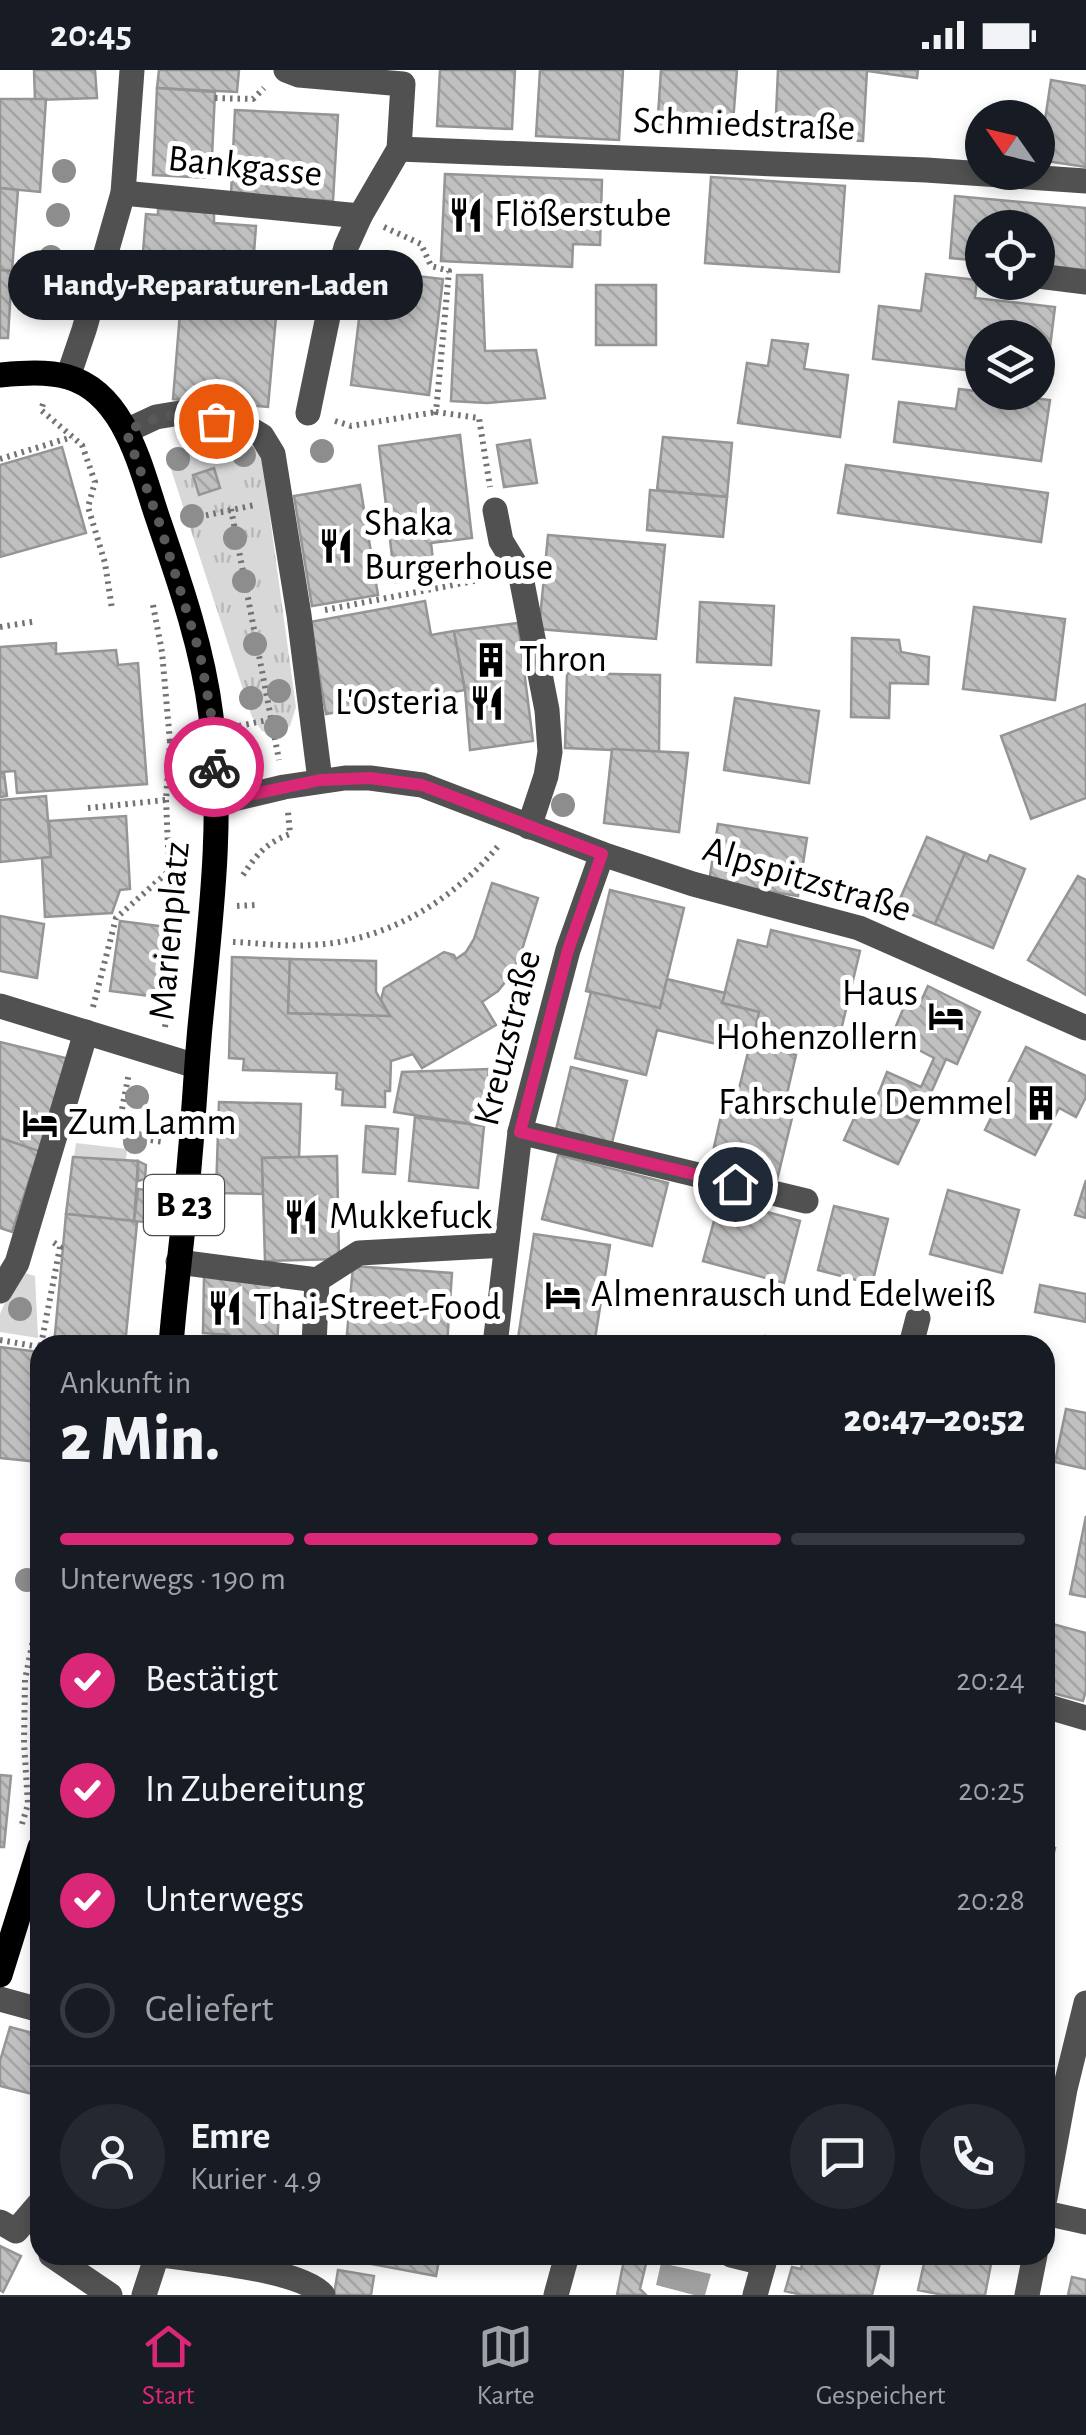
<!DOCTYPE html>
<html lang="de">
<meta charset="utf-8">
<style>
:root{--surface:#171b24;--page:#242831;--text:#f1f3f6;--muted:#9ea1a6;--line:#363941;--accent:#db2777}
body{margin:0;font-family:"Alegreya Sans",sans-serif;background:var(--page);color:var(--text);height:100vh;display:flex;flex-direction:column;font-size:38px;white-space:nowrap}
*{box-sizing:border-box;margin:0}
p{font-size:32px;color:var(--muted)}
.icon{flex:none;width:55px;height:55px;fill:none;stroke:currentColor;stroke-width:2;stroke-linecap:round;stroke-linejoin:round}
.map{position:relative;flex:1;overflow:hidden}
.drawer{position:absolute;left:30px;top:1265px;width:1025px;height:930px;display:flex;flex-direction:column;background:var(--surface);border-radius:30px;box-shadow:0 5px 15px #0003}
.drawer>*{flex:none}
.needle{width:65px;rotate:304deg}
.buttons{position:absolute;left:965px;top:30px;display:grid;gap:20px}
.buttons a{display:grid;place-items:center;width:90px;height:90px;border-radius:50%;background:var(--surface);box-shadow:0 5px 15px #0003;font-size:50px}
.pin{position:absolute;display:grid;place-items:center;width:85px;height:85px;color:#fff;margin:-42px;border:5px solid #fff;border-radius:50%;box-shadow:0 2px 10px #0007}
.courier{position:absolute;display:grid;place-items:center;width:100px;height:100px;margin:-50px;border:8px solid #db2777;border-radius:50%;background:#fff;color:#222;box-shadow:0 2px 12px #0007}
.bubble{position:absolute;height:70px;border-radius:35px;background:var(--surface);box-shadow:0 5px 15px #0003;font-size:32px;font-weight:800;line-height:70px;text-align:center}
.headline em{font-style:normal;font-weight:800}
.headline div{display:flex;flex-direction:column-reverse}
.headline{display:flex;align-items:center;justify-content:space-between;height:170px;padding:0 30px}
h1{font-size:65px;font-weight:800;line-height:75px}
.bar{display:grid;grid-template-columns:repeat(4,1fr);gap:15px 10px;align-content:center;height:120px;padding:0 30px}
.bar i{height:12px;border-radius:8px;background:var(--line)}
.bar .on{background:var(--accent)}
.bar p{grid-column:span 4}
.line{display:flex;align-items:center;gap:25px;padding:0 30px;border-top:2px solid var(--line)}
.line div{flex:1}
.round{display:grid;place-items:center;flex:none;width:105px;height:105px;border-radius:52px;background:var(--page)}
ol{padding:0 30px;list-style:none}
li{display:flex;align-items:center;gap:30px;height:110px}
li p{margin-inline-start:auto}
li .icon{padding:10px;border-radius:50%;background:var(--accent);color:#fff;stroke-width:4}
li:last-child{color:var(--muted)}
li i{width:55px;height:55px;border:5px solid var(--line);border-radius:50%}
.status{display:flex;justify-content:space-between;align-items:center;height:70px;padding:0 50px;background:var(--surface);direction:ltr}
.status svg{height:28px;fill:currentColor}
.tab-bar{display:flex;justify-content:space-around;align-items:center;height:140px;border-top:2px solid var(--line);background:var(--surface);font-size:28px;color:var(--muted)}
.tab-bar a{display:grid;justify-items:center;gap:5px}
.tab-bar .on{color:var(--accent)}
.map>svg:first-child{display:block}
.grass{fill:#d8d8d8}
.park{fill:url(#park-tufts)}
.water{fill:#9f9f9f}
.building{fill:url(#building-back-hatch);stroke:#959595;stroke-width:2.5}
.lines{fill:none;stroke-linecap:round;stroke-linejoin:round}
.path{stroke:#737373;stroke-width:6;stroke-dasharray:2.5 5;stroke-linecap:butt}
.minor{stroke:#515151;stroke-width:25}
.major{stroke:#000;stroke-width:25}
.tree{fill:#8d8d8d}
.done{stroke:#595959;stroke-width:10;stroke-dasharray:0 18}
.route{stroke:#db2777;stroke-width:12}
.labels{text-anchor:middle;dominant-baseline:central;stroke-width:10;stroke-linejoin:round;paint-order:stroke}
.shield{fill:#fff;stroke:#4c4c4c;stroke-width:2.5}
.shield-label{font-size:35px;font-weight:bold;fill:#000}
.street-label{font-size:38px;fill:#000;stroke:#fff}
.poi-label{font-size:38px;fill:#000;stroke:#fff;text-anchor:start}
</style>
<div class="status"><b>20:45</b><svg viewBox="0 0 49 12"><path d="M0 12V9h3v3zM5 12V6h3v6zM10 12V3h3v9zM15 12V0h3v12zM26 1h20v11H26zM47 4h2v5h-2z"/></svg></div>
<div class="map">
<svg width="1086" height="2225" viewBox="0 0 1086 2225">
<defs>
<pattern id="park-tufts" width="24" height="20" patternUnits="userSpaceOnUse" patternTransform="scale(2.5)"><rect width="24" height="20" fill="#d8d8d8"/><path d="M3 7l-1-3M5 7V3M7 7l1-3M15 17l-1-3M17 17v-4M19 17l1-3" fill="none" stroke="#b8b8b8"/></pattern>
<pattern id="building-back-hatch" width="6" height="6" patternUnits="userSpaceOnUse" patternTransform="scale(2.5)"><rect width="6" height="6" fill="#c0c0c0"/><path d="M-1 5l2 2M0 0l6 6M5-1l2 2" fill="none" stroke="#a3a3a3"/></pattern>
</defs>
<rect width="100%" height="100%" fill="#fff"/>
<g class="grass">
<path d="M76 1073 127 1079 126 1090 74 1086Z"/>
<path d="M18 1201 35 1206 38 1268 0 1262V1244Z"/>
</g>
<path class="park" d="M260 375 296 637 290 656 278 666 262 661 252 647 166 384Z"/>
<path class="water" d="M661 2193 711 2204 705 2225H694L656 2215Z"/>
<g class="building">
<path d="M34 0H95L97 28 35 30Z"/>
<path d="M159 0H239L237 22 157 18Z"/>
<path d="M440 0H515L512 59 437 56Z"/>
<path d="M540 0H623L619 70 536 66Z"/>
<path d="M661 0H737L732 66 657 61Z"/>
<path d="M778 0H867L863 71 775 67Z"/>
<path d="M867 0H918L917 8 867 1Z"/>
<path d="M1051 10 1086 16V97L1039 90Z"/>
<path d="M157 18 215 22 211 108 153 105Z"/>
<path d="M0 29H46L40 122 0 118Z"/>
<path d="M235 40 338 45 333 131 231 125Z"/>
<path d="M445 104 602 110 600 175 573 174 572 197 441 191Z"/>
<path d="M711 107 845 116 839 202 705 193Z"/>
<path d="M0 118 18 120 12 201 0 200Z"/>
<path d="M955 126 1086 138V200L1038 195V158H982V191L950 188Z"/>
<path d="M158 139 214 143V153L256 156 251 223 152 216 153 209 141 208 146 144 158 145Z"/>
<path d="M0 200 12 201 8 268H0Z"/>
<path d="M365 200 443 209 429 325 351 315Z"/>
<path d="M926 204 977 210 975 228 1055 237 1047 301 1038 300V268H982V302L873 289 879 236 921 241Z"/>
<path d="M457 205H482L485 281 536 280 545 328 487 333 451 331Z"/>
<rect x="596" y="215" width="60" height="60"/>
<path d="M182 218 278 224 268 337 173 329Z"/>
<path d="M772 270 808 274 804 299 848 305 840 367 738 353 747 293 768 296Z"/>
<path d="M959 319 1050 330 1041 391 894 372 899 332 956 339Z"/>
<path d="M460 365 472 468 431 473 435 507 395 512 379 376Z"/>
<path d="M663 367 732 373 727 427 657 420Z"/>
<path d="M530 370 537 413 504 417 497 375Z"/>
<path d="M62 377 86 463 0 487V395Z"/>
<path d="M846 395 1048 423 1041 472 838 443Z"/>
<path d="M214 398 220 418 199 425 193 405Z"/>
<path d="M360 415 378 525 312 536 294 426Z"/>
<path d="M650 420 727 427 723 467 647 460Z"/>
<path d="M548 465 665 475 656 569 539 559Z"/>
<path d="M425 531 431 565 454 561 465 620 326 644 310 552Z"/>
<path d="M700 532 774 536 771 595 697 592Z"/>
<path d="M974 537 1065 549 1055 630 963 619Z"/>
<path d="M518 553 533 671 470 680 465 620 454 561Z"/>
<path d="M852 568 899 570 901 582 929 587 928 614 890 613 889 648 851 647Z"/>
<path d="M56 573V584L116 580 118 595 138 593 147 714 17 723 15 701 0 702V577Z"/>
<path d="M567 603 660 605 659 682 565 678Z"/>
<path d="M735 628 819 641 809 713 724 700Z"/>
<path d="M1086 634V728L1031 749 1001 666Z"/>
<path d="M612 679 688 683 679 762 604 753Z"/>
<path d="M4 703 7 726 0 727V704Z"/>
<path d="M46 726 51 787 0 792V730Z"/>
<path d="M126 746 130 819 120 820 112 843 45 847 42 788 51 787 49 751Z"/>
<path d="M718 754 807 768 798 826 709 812Z"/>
<path d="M927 767 965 783 935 854 896 838Z"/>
<path d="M965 783 987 792 990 785 1025 799 993 878 935 854Z"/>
<path d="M1078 806 1086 810V925L1028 890Z"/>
<path d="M492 813 538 828 520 886 510 906 498 921 482 932 496 955 422 998 413 984 391 991 390 1021H385V1037L342 1035 343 1020 336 1019 337 1003 243 1000 244 989 229 988 232 887 290 889 288 943 390 946 381 930 384 918 444 882 454 885 456 889 466 882 474 869Z"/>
<path d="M610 820 684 838 660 938 586 921Z"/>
<path d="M0 846 44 854 37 908 0 901Z"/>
<path d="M120 851 175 858 166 928 110 921Z"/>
<path d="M771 860 860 881 837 977 755 957 759 942 722 933 738 870 767 877Z"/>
<path d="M290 889 376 891V922L390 946 288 943Z"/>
<path d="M667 909 725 923 722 933 759 942 753 968 729 962 725 976 657 960 646 1005 575 988 591 922 660 938Z"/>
<path d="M928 916 980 942 957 994 946 989 918 1052 875 1032 887 1002 921 1017 934 988 892 966 908 927 921 931Z"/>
<path d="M0 972 69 989 46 1084 0 1068Z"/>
<path d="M750 974 796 985 783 1041 736 1031Z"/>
<path d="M1026 977 1086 1006V1027L1076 1047 1059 1038 1035 1085 985 1060Z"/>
<path d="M571 997 627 1011 611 1077 555 1064Z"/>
<path d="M489 999 484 1056 394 1042 402 1002Z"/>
<path d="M864 1027 918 1052 898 1094 844 1070Z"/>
<path d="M725 1028 793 1044 777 1110 710 1095Z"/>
<path d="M219 1032 301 1034 299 1087 262 1088 263 1124 216 1123Z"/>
<path d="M415 1047 484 1056 478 1118 409 1111Z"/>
<path d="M366 1056 398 1059 395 1104 363 1102Z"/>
<path d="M0 1068 39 1081 12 1162 0 1158Z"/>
<path d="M558 1085 668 1113 652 1176 542 1149Z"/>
<path d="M337 1086 339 1189 265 1191 262 1088Z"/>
<path d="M73 1087 138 1091 134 1151 66 1144Z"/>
<path d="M138 1091 146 1095 145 1109 138 1111Z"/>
<path d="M1086 1110V1148L1075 1145Z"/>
<path d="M138 1119 146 1120 144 1152 134 1151Z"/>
<path d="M948 1120 1019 1140 1002 1203 930 1184Z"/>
<path d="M720 1129 800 1151 784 1213 703 1191Z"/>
<path d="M834 1136 888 1149 872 1214 818 1200Z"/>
<path d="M66 1144 134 1151 137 1153 125 1275H54Z"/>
<path d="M534 1164 610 1175 594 1275H517Z"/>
<path d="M353 1196 452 1203 447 1275H346Z"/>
<path d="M204 1206 281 1208 277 1275H229V1265L203 1263Z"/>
<path d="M1040 1215 1086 1224V1252L1035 1242Z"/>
<path d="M765 1266 812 1275H763Z"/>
<path d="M928 1269 960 1275H927Z"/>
<path d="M0 1277 40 1282V1392L0 1388Z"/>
<path d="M1066 1339 1086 1343V1399L1055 1392Z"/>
<path d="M1086 1446V1527L1070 1524Z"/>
<path d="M1045 1552 1086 1563V1620L1083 1631 1045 1621Z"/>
<path d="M0 1705 11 1706 4 1777H0Z"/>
<path d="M1045 1776 1055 1778 1045 1817Z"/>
<path d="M10 1957 40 1965V2026L0 2016V1991Z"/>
<path d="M0 2176 21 2186 3 2222 0 2220Z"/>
<path d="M362 2185H440L436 2206 361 2192Z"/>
<path d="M625 2185H648L640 2219 646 2225H617Z"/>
<path d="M804 2185H882L872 2225H802L785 2221 792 2197 801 2199Z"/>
<path d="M926 2185H971L992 2189 985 2225H943L918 2220Z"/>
<path d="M338 2200 374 2206 371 2225H334Z"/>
<path d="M1072 2207 1086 2210V2225H1068Z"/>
</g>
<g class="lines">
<g class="path">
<path d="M215 28 253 29 264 18"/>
<path d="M384 157 421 174 431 196 449 201 436 342 479 348 490 417"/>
<path d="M43 334 41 340 82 375 95 412 88 437 105 493 112 539"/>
<path d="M335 351 351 356 436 342"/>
<path d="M0 389 72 367"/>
<path d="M231 439 279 690"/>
<path d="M184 450 255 435"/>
<path d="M153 535 162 582 170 672"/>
<path d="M325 540 489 508"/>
<path d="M0 557 37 551"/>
<path d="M239 656 272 649"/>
<path d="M166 730 169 800 179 858"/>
<path d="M88 738 166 730 170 672 188 668"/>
<path d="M243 805C257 784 266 773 290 764L288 742"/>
<path d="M237 836 255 835"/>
<path d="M233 872C259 873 286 877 311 875 385 872 453 831 499 775"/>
<path d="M93 937 116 848 169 801"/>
<path d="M165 957 174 895"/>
<path d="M122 1039 129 1003"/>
<path d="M121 1066 164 1072"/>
<path d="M0 1270 40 1277"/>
<path d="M41 1275 60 1177 53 1172"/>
<path d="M22 1754 28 1734 24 1673 25 1610 40 1535"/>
</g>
<g class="minor">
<path d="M286 0 299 5 403 14 399 79 360 146 346 177 332 227 308 343"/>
<path d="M399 79 926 100 1086 111"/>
<path d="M123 123 360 146"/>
<path d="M1038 206 1086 212"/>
<path d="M68 307 84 260 123 123 132 0"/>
<path d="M126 361 156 347 180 343 245 356 262 366 273 384 299 545 320 710"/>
<path d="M495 440 501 471 520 502 547 640 550 682 546 706 529 757"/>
<path d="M216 733 284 717 345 708H370L422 715 602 784 693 814 859 858 1086 958"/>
<path d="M0 936 196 996"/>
<path d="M520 1062 806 1131"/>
<path d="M178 1192 317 1210 359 1183 506 1175"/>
<path d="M0 1221 17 1193 86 962"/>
<path d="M314 1275 317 1210"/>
<path d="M495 1275 520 1062 568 880 602 784"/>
<path d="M911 1275 918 1248"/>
<path d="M1045 1636 1086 1648"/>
<path d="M0 1929 40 1940"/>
<path d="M1045 2128 1065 2019 1086 1933"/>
<path d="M1045 2143 1086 2152"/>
<path d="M0 2152 16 2161 40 2133"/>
<path d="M51 2185 110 2225"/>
<path d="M162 2185C199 2191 301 2199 323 2225"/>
<path d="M731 2185 764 2193 755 2225"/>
<path d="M144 2225 157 2185"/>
<path d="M556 2225 567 2185"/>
<path d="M1027 2225 1035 2185"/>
</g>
<g class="major">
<path d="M0 305C22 303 47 301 68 307 126 324 141 400 158 449 180 513 203 579 211 646 224 750 210 854 200 957 196 1000 194 1043 190 1086 185 1149 176 1212 171 1275"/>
<path d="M0 1905 40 1777"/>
</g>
</g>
<g class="tree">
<circle cx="64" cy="101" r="12"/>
<circle cx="58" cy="145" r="12"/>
<circle cx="51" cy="187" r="12"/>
<circle cx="322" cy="381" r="12"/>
<circle cx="244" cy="385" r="12"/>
<circle cx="178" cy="389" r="12"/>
<circle cx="192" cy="446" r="12"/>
<circle cx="235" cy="468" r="12"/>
<circle cx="244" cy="511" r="12"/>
<circle cx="255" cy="574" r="12"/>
<circle cx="279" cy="621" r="12"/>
<circle cx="251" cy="628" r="12"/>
<circle cx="276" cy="657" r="12"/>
<circle cx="563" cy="735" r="12"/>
<circle cx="137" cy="1027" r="12"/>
<circle cx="135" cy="1072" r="12"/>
<circle cx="20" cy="1239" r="12"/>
<circle cx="27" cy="1510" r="12"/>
</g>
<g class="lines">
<path class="done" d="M214 697 211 644 200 584 160 455 126 361C167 342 172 342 216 351"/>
<path class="route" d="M214 697 216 732 320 710 370 708 422 715 602 784 568 880 520 1062 735 1114"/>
</g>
<defs>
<symbol id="restaurant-bare" viewBox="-9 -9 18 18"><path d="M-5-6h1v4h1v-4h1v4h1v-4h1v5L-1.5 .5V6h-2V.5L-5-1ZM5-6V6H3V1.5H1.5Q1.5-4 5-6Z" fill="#000" stroke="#fff" stroke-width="2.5" paint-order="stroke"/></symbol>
<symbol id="building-bare" viewBox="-9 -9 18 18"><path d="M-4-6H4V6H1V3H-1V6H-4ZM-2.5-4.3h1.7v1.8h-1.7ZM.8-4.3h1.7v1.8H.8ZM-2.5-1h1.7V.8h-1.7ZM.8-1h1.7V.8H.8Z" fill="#000" stroke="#fff" stroke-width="2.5" paint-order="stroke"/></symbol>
<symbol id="hotel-bare" viewBox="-9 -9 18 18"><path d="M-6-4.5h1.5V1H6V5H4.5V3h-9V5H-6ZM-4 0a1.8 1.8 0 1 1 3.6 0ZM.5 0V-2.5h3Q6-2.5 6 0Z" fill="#000" stroke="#fff" stroke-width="2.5" paint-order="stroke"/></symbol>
</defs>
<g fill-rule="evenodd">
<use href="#restaurant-bare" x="441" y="120" width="50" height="50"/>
<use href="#restaurant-bare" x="311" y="451" width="50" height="50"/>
<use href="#building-bare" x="466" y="565" width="50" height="50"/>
<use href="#restaurant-bare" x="462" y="608" width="50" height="50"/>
<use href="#hotel-bare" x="921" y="921" width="50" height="50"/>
<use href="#building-bare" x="1016" y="1008" width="50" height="50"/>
<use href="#hotel-bare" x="15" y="1028" width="50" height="50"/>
<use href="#restaurant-bare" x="276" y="1122" width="50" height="50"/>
<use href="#hotel-bare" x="538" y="1200" width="50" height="50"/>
<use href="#restaurant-bare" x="200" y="1213" width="50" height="50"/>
</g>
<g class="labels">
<rect class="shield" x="144" y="1105" width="80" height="60" rx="8"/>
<g class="shield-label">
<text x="184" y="1135">B 23</text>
</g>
<g class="street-label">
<text transform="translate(744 55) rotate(2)">Schmiedstraße</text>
<text transform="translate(245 97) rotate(6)">Bankgasse</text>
<text transform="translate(807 810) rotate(17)">Alpspitzstraße</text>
<text transform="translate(170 861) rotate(-85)">Marienplatz</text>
<text transform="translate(508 968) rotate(-76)">Kreuzstraße</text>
</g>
<g class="poi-label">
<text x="494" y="145">Flößerstube</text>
<text x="364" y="454">Shaka<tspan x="364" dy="44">Burgerhouse</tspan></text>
<text x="519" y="590">Thron</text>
<text x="459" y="633" text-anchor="end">L'Osteria</text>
<text x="918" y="924" text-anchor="end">Haus<tspan x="918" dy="44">Hohenzollern</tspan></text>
<text x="1013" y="1033" text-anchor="end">Fahrschule Demmel</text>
<text x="68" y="1053">Zum Lamm</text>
<text x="329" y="1147">Mukkefuck</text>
<text x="591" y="1225">Almenrausch und Edelweiß</text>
<text x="253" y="1238">Thai-Street-Food</text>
</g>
</g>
</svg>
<div class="buttons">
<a><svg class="needle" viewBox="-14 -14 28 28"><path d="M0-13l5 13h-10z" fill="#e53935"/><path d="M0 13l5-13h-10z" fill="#9ea1a6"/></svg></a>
<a><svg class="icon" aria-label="locate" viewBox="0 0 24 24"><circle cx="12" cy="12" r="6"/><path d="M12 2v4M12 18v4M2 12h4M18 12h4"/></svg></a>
<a><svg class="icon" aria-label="layers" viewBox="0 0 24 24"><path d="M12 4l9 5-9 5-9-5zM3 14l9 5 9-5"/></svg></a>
</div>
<div class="pin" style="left:216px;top:351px;background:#ea580c"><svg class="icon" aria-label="bag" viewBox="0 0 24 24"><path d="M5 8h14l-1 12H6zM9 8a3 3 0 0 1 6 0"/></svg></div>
<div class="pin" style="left:735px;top:1114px;background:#1f2937"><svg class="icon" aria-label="home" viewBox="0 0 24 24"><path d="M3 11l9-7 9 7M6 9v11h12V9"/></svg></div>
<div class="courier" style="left:214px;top:697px"><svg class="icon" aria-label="bike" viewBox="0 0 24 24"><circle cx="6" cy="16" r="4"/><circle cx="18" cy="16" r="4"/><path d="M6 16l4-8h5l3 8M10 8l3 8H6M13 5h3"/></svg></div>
<div class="bubble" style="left:8px;top:180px;width:415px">Handy-Reparaturen-Laden</div>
<section class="drawer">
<div class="headline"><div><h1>2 Min.</h1><p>Ankunft in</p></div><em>20:47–20:52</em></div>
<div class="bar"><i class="on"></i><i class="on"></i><i class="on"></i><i></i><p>Unterwegs · 190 m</p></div>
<ol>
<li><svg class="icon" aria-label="check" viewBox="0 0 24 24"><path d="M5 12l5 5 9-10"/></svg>Bestätigt<p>20:24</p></li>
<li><svg class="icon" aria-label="check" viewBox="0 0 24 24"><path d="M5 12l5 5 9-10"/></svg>In Zubereitung<p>20:25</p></li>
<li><svg class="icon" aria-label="check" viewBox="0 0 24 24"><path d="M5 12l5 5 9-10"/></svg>Unterwegs<p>20:28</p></li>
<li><i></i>Geliefert</li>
</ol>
<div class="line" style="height:180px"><a class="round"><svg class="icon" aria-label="person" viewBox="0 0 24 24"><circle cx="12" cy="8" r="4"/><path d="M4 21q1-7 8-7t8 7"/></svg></a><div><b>Emre</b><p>Kurier · 4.9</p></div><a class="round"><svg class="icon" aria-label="chat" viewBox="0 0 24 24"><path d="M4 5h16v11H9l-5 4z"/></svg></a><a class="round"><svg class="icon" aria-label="phone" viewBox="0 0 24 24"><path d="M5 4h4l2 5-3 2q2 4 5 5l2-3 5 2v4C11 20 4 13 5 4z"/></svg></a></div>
</section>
</div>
<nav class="tab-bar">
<a class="on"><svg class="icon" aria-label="home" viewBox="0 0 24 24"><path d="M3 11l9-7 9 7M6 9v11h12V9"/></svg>Start</a>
<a><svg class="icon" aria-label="map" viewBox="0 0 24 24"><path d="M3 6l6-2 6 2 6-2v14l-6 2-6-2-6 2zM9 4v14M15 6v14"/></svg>Karte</a>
<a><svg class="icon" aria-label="saved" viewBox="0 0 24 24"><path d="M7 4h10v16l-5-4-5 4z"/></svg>Gespeichert</a>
</nav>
